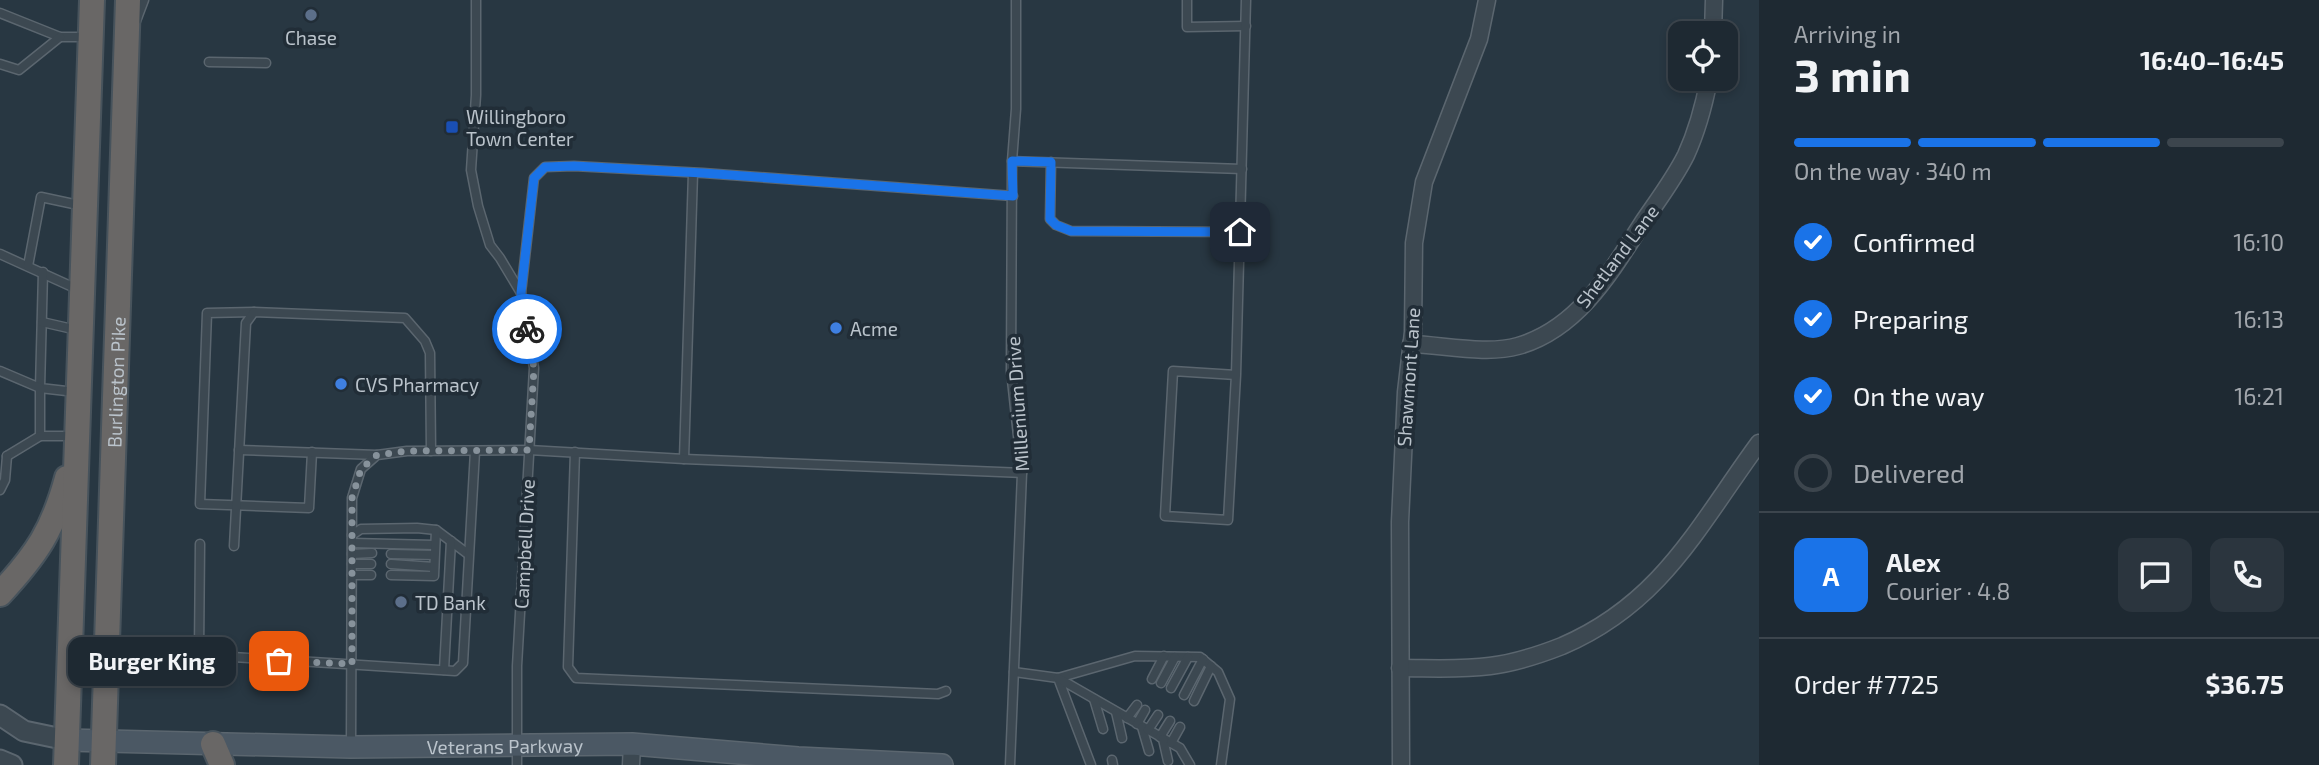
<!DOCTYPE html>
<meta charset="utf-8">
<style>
:root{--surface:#1e2932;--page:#2b353e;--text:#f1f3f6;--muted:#a1a6ac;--line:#3c454d;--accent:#1a73e8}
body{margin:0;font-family:"Exo 2",sans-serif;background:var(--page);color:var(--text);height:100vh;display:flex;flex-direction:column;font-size:26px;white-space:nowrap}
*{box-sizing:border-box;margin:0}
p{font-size:23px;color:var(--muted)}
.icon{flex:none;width:38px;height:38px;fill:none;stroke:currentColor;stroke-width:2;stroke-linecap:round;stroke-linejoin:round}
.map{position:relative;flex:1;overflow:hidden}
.side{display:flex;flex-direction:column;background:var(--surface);width:560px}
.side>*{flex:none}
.controls{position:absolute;left:1668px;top:21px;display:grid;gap:14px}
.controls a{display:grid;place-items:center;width:70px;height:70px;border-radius:14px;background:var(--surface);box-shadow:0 4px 10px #0003,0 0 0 2px var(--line);font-size:35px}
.pin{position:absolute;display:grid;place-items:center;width:60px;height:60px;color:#fff;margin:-30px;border-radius:14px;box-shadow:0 4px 10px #0006}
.courier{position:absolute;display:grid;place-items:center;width:70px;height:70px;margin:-35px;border:5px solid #1a73e8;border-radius:50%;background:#fff;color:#222;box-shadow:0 2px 9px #0007}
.bubble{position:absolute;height:49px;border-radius:14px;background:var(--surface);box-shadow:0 4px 10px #0003,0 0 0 2px var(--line);font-size:23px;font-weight:700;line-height:49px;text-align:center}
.headline em{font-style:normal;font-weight:700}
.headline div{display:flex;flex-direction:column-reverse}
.headline{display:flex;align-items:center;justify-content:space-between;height:119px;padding:0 35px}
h1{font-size:46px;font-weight:700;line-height:52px}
.bar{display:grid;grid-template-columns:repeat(4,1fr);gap:10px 7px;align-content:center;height:84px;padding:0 35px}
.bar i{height:9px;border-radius:5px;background:var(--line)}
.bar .active{background:var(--accent)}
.bar p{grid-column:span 4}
.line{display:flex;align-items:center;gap:18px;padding:0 35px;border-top:2px solid var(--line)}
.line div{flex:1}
.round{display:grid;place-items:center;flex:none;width:74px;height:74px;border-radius:14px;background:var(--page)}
ol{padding:0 35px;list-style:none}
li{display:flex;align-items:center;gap:21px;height:77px}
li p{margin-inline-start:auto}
li .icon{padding:7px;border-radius:50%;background:var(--accent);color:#fff;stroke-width:4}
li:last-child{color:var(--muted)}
li i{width:38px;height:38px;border:4px solid var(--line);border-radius:50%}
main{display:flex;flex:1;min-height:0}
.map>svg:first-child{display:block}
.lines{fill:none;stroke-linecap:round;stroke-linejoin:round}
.service-casing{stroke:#5b666f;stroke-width:11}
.minor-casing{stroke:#5b666f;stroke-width:19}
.tertiary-casing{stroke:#5b666f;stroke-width:23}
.secondary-casing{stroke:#5b666f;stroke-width:24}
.trunk-casing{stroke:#47535c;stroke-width:28}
.service{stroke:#3c4851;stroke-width:8}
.minor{stroke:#3c4851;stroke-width:16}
.tertiary{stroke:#3c4851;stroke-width:19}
.secondary{stroke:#4b5864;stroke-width:21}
.trunk{stroke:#696766;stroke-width:24}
.done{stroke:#87929b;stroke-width:7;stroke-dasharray:0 12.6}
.route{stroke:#1a73e8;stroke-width:9}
.service-dot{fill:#5c6f8a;stroke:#212d37;stroke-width:2.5}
.transit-dot{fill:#1a4fb4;stroke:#212d37;stroke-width:2.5}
.shop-dot{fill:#3f7fe0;stroke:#212d37;stroke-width:2.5}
.labels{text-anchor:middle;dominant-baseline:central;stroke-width:7;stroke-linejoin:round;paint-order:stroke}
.poi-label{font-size:19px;fill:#bac3cb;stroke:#212d37;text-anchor:start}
.street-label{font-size:19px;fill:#bac3cb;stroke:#212d37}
</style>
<main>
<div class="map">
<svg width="1759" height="765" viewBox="0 0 1759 765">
<rect width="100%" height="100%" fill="#283742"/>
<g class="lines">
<defs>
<g id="service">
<path d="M476 0V95L471 170 478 206 490 245 500 258 521 293 534 368 517 666V765"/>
<path d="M1187 0V27L1246 26"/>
<path d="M0 13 60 37H88"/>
<path d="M136 21 144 0"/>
<path d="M209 62 266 63"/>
<path d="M0 64 19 70 60 37"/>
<path d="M1012 161 1242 169"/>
<path d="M1051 162 1050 219 1056 225 1071 231 1240 232"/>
<path d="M0 254 77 289"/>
<path d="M28 266 41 197 83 206"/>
<path d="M43 272 40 388 75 392"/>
<path d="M521 293 534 178 545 167 574 166 703 173 1013 196"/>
<path d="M254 312 207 313 200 504 309 508 312 452"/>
<path d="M42 322 77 330"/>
<path d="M0 371 40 388V436"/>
<path d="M1236 375 1173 371 1165 516 1228 520 1236 375 1246 0"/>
<path d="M239 450 377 455"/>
<path d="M575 452 568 667 576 678 938 694 946 691"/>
<path d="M7 456 40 436H76"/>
<path d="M684 459 693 173"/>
<path d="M0 490 5 480 7 456"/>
<path d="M352 535 361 529 417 528 436 530 468 554"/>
<path d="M353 543 434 545"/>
<path d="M200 544 199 652 202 655 455 671 463 663 475 451"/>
<path d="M234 546 246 323 254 312 405 318 425 341 430 353 431 451"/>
<path d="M352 554 372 553"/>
<path d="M391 554 434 555"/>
<path d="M352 564H371"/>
<path d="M391 564 434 567"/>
<path d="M352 575H371"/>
<path d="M391 575 434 576 436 530"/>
<path d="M444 670 451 541"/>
<path d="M1014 672 1058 678 1091 765"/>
<path d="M1058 678 1135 656 1200 657 1218 672 1230 699 1221 765"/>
<path d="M1058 678 1180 748 1190 765"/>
<path d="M1152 679 1164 656"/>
<path d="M1161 683 1175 657"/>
<path d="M1171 688 1188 657"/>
<path d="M1184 695 1203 659"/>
<path d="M1094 699 1103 729"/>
<path d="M1194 701 1211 666"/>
<path d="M1116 712 1122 738"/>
<path d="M1127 718 1137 705"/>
<path d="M1137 724 1145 710"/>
<path d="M1142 727 1149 751"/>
<path d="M1148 730 1158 715"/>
<path d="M1160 737 1170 721"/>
<path d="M1163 739 1168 761"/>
<path d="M1171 743 1180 727"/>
<path d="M351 746 352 498 361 469 377 455 407 451 529 450 684 459 1022 473"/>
<path d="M1112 760 1113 765"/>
<path d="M1010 765 1022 473 1011 371 1012 161 1016 109V0"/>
</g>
<g id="minor">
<path d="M1713 33 1714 0"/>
<path d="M1411 344C1443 345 1487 355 1518 346 1578 329 1611 272 1643 222 1658 200 1674 179 1686 155 1697 131 1704 105 1709 79"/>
<path d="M1400 668C1430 668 1460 670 1490 666 1515 663 1539 655 1562 646 1662 603 1698 526 1759 443"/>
<path d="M631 765 632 744"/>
<path d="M1401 765 1400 522 1406 392 1413 332 1414 243 1424 182 1479 39 1487 0"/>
</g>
<g id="tertiary">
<path d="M0 715 24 731 67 740"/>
<path d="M0 760 12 765"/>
</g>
<g id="secondary">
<path id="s1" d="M67 740 351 747 632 744 798 758 942 765"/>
</g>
<g id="trunk">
<path d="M0 594C37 554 53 530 67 478"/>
<path d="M213 744 222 765"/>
<path d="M66 765 92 0"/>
<path id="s2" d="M103 765 128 0"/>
</g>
</defs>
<use href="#service" class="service-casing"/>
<use href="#minor" class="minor-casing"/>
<use href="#tertiary" class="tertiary-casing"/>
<use href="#secondary" class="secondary-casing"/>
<use href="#trunk" class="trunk-casing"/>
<use href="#service" class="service"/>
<use href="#minor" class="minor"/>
<use href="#tertiary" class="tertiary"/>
<use href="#secondary" class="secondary"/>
<use href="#trunk" class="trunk"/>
</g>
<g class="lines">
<path class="done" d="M279 661 352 664V498L361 469 377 455 407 451 529 450 534 368 527 329"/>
<path class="route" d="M527 329 521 293 534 178 545 167 574 166 703 173 1013 196 1012 161 1051 162 1050 219 1056 225 1071 231 1240 232"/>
</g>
<g class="service-dot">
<circle cx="311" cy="15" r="7"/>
<circle cx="401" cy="602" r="7"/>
</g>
<rect class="transit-dot" x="445" y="120" width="14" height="14" rx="3.5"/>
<g class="shop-dot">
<circle cx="836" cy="328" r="7"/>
<circle cx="341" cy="384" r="7"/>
</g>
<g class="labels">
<g class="poi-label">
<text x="311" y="37" text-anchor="middle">Chase</text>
<text x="466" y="116">Willingboro<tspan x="466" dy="22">Town Center</tspan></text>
<text x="850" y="328">Acme</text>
<text x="355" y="384">CVS Pharmacy</text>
<text x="415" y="602">TD Bank</text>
</g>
<g class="street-label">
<text transform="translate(1617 256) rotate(-53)">Shetland Lane</text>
<text transform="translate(1408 377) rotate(-86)">Shawmont Lane</text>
<text stroke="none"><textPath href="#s2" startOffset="383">Burlington Pike</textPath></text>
<text transform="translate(1017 404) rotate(-94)">Millenium Drive</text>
<text transform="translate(524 544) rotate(-87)">Campbell Drive</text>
<text stroke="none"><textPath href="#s1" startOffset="438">Veterans Parkway</textPath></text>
</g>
</g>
</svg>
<div class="controls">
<a><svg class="icon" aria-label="locate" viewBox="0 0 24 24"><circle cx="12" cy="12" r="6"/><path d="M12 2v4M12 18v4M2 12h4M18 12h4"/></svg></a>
</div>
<div class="pin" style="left:279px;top:661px;background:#ea580c"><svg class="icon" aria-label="bag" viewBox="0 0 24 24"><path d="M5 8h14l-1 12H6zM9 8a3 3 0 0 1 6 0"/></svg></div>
<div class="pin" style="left:1240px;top:232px;background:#1f2937"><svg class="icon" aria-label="home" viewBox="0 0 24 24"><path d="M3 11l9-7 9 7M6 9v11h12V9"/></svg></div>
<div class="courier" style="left:527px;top:329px"><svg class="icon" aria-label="bike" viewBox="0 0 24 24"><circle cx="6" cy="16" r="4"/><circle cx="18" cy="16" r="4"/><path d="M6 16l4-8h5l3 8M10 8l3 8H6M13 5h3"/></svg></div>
<div class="bubble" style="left:68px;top:637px;width:168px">Burger King</div>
</div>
<section class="side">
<div class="headline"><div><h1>3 min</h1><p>Arriving in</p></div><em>16:40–16:45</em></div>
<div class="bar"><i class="active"></i><i class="active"></i><i class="active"></i><i></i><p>On the way · 340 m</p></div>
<ol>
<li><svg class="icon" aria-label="check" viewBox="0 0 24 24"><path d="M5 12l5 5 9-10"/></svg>Confirmed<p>16:10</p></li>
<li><svg class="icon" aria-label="check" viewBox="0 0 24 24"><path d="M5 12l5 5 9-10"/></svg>Preparing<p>16:13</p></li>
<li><svg class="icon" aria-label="check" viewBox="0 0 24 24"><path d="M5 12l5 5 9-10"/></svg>On the way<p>16:21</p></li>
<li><i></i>Delivered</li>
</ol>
<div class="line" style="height:126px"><b class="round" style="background:var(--accent);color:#fff">A</b><div><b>Alex</b><p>Courier · 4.8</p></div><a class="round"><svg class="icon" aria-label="chat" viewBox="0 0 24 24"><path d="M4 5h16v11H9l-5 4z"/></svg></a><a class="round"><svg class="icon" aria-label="phone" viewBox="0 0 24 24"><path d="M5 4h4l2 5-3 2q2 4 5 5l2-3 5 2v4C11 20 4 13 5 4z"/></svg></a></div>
<div class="line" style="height:91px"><div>Order #7725</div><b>$36.75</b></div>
</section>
</main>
